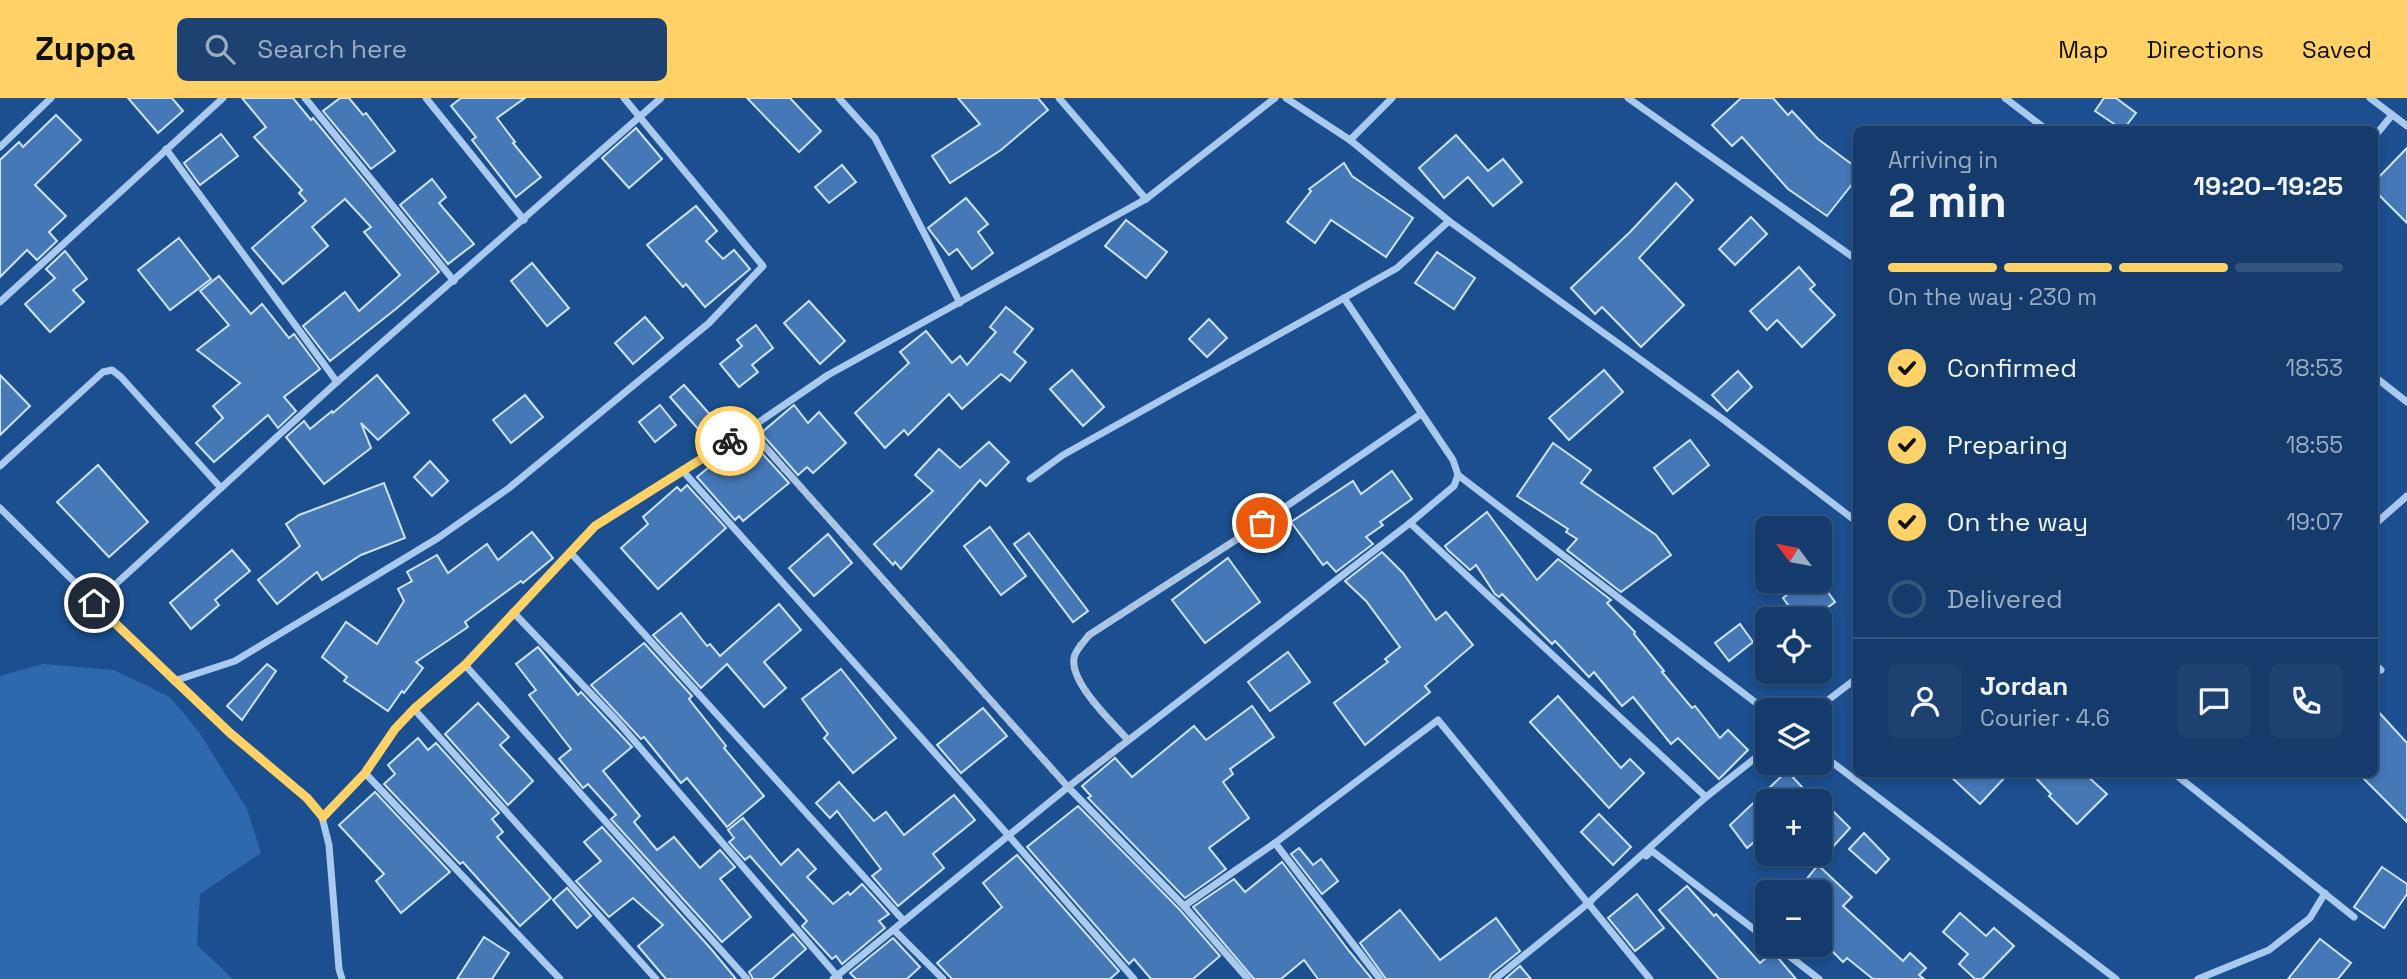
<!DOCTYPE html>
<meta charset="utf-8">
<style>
:root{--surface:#143b6b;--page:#1d4271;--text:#f1f3f6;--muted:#9dadc1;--line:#33557e;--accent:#ffd166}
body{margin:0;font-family:"Space Grotesk",sans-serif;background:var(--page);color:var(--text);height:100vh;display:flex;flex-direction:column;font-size:26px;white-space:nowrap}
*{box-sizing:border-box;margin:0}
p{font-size:23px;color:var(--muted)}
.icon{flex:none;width:38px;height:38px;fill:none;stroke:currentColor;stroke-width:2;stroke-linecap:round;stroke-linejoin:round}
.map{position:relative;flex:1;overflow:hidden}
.sheet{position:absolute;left:1853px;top:28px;width:525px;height:651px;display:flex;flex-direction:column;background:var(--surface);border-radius:10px;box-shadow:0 4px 10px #0003,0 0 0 2px var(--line)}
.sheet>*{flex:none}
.needle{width:46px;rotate:302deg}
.fabs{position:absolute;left:1755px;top:418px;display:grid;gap:14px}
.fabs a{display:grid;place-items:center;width:77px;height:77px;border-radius:10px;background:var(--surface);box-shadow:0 4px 10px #0003,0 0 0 2px var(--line);font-size:35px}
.pin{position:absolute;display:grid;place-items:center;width:60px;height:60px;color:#fff;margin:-30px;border:4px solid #fff;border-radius:50%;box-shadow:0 2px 7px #0007}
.courier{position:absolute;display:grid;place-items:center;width:70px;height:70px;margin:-35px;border:5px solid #ffd166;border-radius:50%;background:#fff;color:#222;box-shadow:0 2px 9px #0007}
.summary em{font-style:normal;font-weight:700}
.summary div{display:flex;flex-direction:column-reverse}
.summary{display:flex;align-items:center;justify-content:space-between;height:119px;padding:0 35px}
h1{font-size:46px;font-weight:700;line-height:52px}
.bar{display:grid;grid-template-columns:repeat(4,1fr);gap:10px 7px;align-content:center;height:84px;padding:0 35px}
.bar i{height:9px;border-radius:5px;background:var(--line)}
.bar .selected{background:var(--accent)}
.bar p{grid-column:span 4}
.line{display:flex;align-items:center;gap:18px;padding:0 35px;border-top:2px solid var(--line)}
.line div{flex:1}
.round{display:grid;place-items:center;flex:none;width:74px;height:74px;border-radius:10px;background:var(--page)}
ol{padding:0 35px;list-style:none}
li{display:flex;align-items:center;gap:21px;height:77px}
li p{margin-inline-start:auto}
li .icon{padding:7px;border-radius:50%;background:var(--accent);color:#111;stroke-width:4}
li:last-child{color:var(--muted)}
li i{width:38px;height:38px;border:4px solid var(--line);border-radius:50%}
header{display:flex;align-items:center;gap:42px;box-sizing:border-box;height:98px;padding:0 35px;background:var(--accent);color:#111}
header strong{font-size:33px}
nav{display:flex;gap:38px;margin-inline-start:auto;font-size:24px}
.search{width:490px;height:63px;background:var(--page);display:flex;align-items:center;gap:18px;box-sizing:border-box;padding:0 24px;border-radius:10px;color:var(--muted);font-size:26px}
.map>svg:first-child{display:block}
.green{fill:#2e69ad}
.building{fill:#4478b7;stroke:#cfe3fa;stroke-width:2}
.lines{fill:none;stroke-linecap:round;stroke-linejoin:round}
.minor{stroke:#a9c9ee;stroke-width:7}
.done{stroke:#afc1d8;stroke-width:7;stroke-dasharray:0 12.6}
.route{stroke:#ffd166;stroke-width:9}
</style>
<header>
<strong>Zuppa</strong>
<div class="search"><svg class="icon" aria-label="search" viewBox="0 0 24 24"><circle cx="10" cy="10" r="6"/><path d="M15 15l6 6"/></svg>Search here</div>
<nav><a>Map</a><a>Directions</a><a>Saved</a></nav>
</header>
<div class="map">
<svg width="2407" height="881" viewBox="0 0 2407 881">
<rect width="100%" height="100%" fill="#1b4f8f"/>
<path class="green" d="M43 566 114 572 170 599 199 634 247 711 261 755 200 796 197 847 233 881H0V578Z"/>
<g class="building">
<path d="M128 0H172L183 13 158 35Z"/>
<path d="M242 0H293L311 22 313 20 439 174 397 210 330 263 303 228 345 194 359 213 400 177 364 134 371 129 345 101 312 129 328 148 283 186 252 150 306 103 299 95 302 92 254 39 266 29Z"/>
<path d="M340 0H349L363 17 366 15 395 53 371 71 323 13Z"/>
<path d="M461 0H525L497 20 515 44 513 45 541 79 516 99 472 42 476 39 451 8Z"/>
<path d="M747 0H790L821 33 799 54Z"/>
<path d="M958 0H1038L1048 12 1001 52 950 85 932 58 980 26Z"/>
<path d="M1741 0H1773L1788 17 1792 13 1818 41 1857 70V80L1827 118 1788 91 1742 39 1732 48 1712 27Z"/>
<path d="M2104 0H2116L2136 15 2123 32 2095 13Z"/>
<path d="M56 17 81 42 35 87 66 118 49 134 57 143 37 162 27 152 0 179V62L19 44 23 49Z"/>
<path d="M636 30 662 61 629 90 602 60Z"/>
<path d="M221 36 238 58 200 87 184 65Z"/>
<path d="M1456 37 1488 73 1503 61 1522 84 1493 108 1468 79 1444 100 1419 70Z"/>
<path d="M2407 50V125L2375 93V83Z"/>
<path d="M1344 65 1352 78 1413 120 1386 159 1331 122 1315 145 1287 124 1311 93 1309 91Z"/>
<path d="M842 67 856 84 829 105 815 89Z"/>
<path d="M432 81 446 99 439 105 474 146 448 166 400 107Z"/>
<path d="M1676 85 1693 102 1639 160 1684 207 1641 249 1602 209 1595 216 1571 190 1630 134Z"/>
<path d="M966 100 988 126 978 134 993 155 972 171 957 151 949 157 928 130Z"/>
<path d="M696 108 717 133 706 143 723 161 734 152 750 171 705 209 686 186 683 189 647 147Z"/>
<path d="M1751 119 1767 136 1735 167 1719 151Z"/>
<path d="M1126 122 1167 154 1146 180 1105 148Z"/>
<path d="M179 140 211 181 170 212 138 172Z"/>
<path d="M65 153 87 181 73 192 84 204 50 234 25 206 55 180 46 171Z"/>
<path d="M1437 154 1475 180 1454 211 1415 185Z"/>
<path d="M532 165 569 210 547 228 511 183Z"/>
<path d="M1799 169 1815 187 1810 191 1835 217 1802 249 1777 222 1767 232 1750 213Z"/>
<path d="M219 178 251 216 262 206 289 240 294 236 320 271 284 299 296 313 278 330 268 317 214 364 196 345 223 320 213 308 240 285 197 252 229 227 200 193Z"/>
<path d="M809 203 845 243 820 266 784 225Z"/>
<path d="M1006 209 1033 231 1014 254 1026 264 1010 283 1001 276 962 311 949 296 908 337 904 332 885 350 855 315 909 265 900 254 926 233 952 265 960 258 967 267 996 234 990 229Z"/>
<path d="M645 219 663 240 633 266 615 245Z"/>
<path d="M1209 221 1227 240 1207 259 1189 241Z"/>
<path d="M756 227 773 250 752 267 758 274 739 289 720 266 742 248 737 242Z"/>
<path d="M1072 272 1104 309 1083 328 1050 291Z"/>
<path d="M1604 272 1623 294 1569 342 1549 320Z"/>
<path d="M1738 273 1752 289 1727 313 1712 297Z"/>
<path d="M0 277 30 308 0 337Z"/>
<path d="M377 277 409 315 378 342 361 325 371 350 324 386 286 339 304 323 310 331 332 313 333 315Z"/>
<path d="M684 287 728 337 712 347 670 299Z"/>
<path d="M525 297 543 319 511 345 493 322Z"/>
<path d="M660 307 676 327 655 344 639 324Z"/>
<path d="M794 307 808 325 819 314 846 345 813 375 807 369 798 377 761 335Z"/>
<path d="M743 342 747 346 751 343 789 385 743 423 739 418 735 422 697 379 721 359 720 357Z"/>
<path d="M1690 342 1709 367 1673 396 1654 370Z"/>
<path d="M989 344 1009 364 986 388 980 382 901 471 895 464 893 467 874 446 933 393 915 377 939 351 960 370Z"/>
<path d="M1553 345 1591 372 1581 385 1656 437 1671 457 1621 494 1567 452 1577 441 1566 434 1568 431 1517 398Z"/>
<path d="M430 363 448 383 432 398 414 379Z"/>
<path d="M98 367 148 424 109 459 57 404Z"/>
<path d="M1392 373 1412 401 1380 424 1383 427 1366 439 1373 446 1336 474 1327 464 1323 467 1291 424 1353 383 1361 396Z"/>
<path d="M384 385 405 440 361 457 322 482 317 474 277 506 258 482 300 448 286 426 299 417Z"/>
<path d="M687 387 726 430 658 491 621 450 648 426 643 419 677 389 681 393Z"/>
<path d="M1487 414 1537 482 1558 461 1611 502 1607 505 1635 534 1634 536 1664 573 1662 574 1692 610 1695 608 1720 640 1728 632 1748 652 1719 681 1678 640 1671 646 1633 599 1622 608 1594 574 1589 579 1555 543 1552 546 1502 496 1499 499 1495 496 1476 467 1470 472 1448 452 1445 448Z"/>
<path d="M990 429 1026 478 1001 497 964 448Z"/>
<path d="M532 434 553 460 523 485 521 483 465 524 468 529 416 564 423 570 404 595 402 593 388 613 344 583 347 579 322 559 346 524 377 546 404 503 398 491 412 483 407 474 437 457 448 475 487 446 498 462Z"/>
<path d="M1029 435 1088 513 1073 524 1014 446Z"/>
<path d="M828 436 852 465 814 498 789 470Z"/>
<path d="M232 452 250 473 215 502 219 507 191 531 170 505Z"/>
<path d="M1382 454 1403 475 1436 522 1446 514 1473 547 1425 588 1430 594 1365 647 1334 605 1388 564 1385 561 1400 549 1366 503 1345 483Z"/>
<path d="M1228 460 1260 504 1205 545 1172 502Z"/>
<path d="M1805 483H1820L1835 504 1811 522H1799L1783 500Z"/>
<path d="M779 506 801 532 764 564 786 590 764 609 727 566 701 590 653 537 681 515 707 548 710 546 720 558Z"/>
<path d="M1740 526 1753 544 1729 563 1715 545Z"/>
<path d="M644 545 692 598 689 601 726 648 724 650 764 698 727 729 687 680 681 685 644 639 641 641 591 587Z"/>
<path d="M538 549 578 597 581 594 632 649 603 673 640 718 634 724 657 752 674 739 700 770 720 752 735 769 720 781 751 819 722 844 611 721 616 717 588 686 583 690 559 661 571 651 529 597 536 592 516 566Z"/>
<path d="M1288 554 1310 584 1270 613 1248 584Z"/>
<path d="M267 566 276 573 242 622 227 608Z"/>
<path d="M841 571 896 640 853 675 824 640 828 636 802 601Z"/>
<path d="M1558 598 1621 670 1630 661 1644 675 1609 710 1530 624Z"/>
<path d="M478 605 509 639 500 647 533 683 508 707 445 636Z"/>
<path d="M1252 608 1274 639 1230 671 1233 676 1223 684 1249 720 1209 750 1226 771 1185 800 1088 700 1091 698 1082 688 1115 660 1132 679 1194 628 1206 642Z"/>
<path d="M983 610 1007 638 961 675 937 647Z"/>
<path d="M2375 610 2407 645V724L2359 676H2375Z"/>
<path d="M418 640 428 652 436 645 499 715 492 721 503 734 497 739 551 800 520 828 463 764 460 766 384 686 395 676 388 667Z"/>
<path d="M1787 673 1816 704H1768V732L1747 750 1730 727Z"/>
<path d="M1948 676H2008L1980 706Z"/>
<path d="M2032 676H2085L2107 696 2077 726 2049 698 2051 696Z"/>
<path d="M839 684 874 723 886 714 904 737 954 697 975 722 933 756 944 770 898 808 872 778 881 771 837 713 830 720 816 705Z"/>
<path d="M375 694 450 774 401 815 376 783 384 776 339 727Z"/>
<path d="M1820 700 1850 730 1820 763Z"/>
<path d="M1078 708 1180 812 1220 858 1193 881H1151L1134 861 1129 866 1027 749Z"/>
<path d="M1599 716 1631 749 1613 767 1581 734Z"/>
<path d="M743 720 781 767 798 751 816 771 807 779 833 806 848 794 850 797 862 786 889 816 879 823 885 830 842 866 836 858 832 861 802 828 807 823 750 758 745 762 729 744 734 740 728 732Z"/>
<path d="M602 729 712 852 736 881H666L638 848 663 827 633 800 609 819 576 783 601 763 584 744Z"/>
<path d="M1864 735 1889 761 1876 775 1849 751Z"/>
<path d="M1299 750 1313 767 1321 761 1338 783 1322 796 1291 756Z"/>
<path d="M1017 757 1119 873 1110 881H952L937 865 1002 809 983 785Z"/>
<path d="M1282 764 1349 853 1372 881H1318L1304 862 1281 881H1254L1193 809 1234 781 1245 794Z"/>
<path d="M1818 767 1852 799 1843 808 1903 863 1910 855 1926 870 1919 877 1924 881H1873L1847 860 1843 864 1820 841V794H1796Z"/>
<path d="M2382 769 2407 786V796L2384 830 2354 809Z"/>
<path d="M1687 788 1714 818 1716 816 1760 865 1773 854 1796 881H1719L1659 812Z"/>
<path d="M567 790 591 818 577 830 553 802Z"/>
<path d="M1637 796 1664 830 1635 853 1608 820Z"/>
<path d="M1400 812 1440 862 1496 820 1520 853 1491 876 1489 881H1386L1360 845Z"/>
<path d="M1960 815 1986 838 1994 830 2014 848 1982 881H1975L1959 866 1968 856 1943 834Z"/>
<path d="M793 836 806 851 772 881H753L749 874Z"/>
<path d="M484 839 509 855 492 881H457Z"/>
<path d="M893 840 920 869 907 881H856L850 875Z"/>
<path d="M2320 841 2351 865 2338 881H2288Z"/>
<path d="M1520 868 1531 881H1505Z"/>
</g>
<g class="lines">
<g class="minor">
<path d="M305 0 454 183"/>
<path d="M426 0 524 122"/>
<path d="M839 0 875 40 960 205"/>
<path d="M1059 0 1146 101"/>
<path d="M1286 0 1350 42 1449 123 1724 322 1857 424"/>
<path d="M1628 0 1857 162"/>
<path d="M2005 0 2047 32"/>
<path d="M2370 0 2407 28"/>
<path d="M2375 38 2392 17"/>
<path d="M1350 42 1392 0"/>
<path d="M0 49 51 0"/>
<path d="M166 51 337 284"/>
<path d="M0 204 223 0"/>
<path d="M2375 279 2407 304"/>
<path d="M749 331 1068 689 1184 808 1248 881"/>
<path d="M0 368 103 274 112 272 121 279 221 390"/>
<path d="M682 372 1009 738 1134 881"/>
<path d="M1458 377 1768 614"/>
<path d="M1030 381 1063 357 1344 200"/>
<path d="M0 410 174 583 230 635 307 700 322 719 329 747 339 871 342 881"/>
<path d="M1410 425 1706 699 1589 804"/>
<path d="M2375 426 2407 398"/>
<path d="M570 454 904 823"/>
<path d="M95 505 337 284 661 0"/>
<path d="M513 514 618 624 839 880"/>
<path d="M465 567 747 881"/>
<path d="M2375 567 2381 572"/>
<path d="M174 583 235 563 438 440 509 390 709 225 763 168 624 0"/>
<path d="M414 611 656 881"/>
<path d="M1815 612 1857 580"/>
<path d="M1128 642C1112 624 1070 585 1074 560 1075 552 1084 544 1089 537L1262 425 1421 316"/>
<path d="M1820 655 2116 881"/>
<path d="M365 675 560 881"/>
<path d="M2175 676 2354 819"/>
<path d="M1706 699 1768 650"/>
<path d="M322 719 365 675 395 631 414 611 465 567 595 428 749 331 828 277 1146 101 1275 0"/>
<path d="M1275 745 1380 881"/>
<path d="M1646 758 1652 753 1768 842"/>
<path d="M1184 808 1275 745 1438 622 1650 881"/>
<path d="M894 832 943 881"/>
<path d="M1775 847 1819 881"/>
<path d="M833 881 1068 689 1410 425 1454 388 1458 377 1453 362 1344 200 1397 170 1449 123"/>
<path d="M1495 881 1591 803"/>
<path d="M2198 881 2269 852 2310 820 2325 795"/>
</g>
</g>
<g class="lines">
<path class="done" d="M730 343 749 331 1068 689 1128 642C1112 624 1070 585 1074 560 1075 552 1084 544 1089 537L1262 425"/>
<path class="route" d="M94 505 230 635 307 700 323 719 365 675 395 631 414 611 465 567 595 428 730 343"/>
</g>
</svg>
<div class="fabs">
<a><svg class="needle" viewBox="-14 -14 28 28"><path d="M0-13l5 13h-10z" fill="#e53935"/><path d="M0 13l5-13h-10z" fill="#9dadc1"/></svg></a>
<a><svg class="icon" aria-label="locate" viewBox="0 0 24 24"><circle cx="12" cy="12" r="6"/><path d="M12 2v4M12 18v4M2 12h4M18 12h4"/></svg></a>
<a><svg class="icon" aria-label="layers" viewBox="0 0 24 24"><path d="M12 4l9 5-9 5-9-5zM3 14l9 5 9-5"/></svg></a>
<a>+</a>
<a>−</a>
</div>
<div class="pin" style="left:1262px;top:425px;background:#ea580c"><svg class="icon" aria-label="bag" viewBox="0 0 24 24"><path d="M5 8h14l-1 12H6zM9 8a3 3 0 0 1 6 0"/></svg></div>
<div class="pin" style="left:94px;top:505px;background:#1f2937"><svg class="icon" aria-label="home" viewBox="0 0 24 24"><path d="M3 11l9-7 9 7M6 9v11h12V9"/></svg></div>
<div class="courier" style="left:730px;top:343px"><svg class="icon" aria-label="bike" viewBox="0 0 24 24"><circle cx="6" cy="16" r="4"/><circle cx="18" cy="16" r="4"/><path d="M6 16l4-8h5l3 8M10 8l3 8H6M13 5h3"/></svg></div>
<section class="sheet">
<div class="summary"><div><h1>2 min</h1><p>Arriving in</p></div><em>19:20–19:25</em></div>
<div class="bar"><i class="selected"></i><i class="selected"></i><i class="selected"></i><i></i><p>On the way · 230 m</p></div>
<ol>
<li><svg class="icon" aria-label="check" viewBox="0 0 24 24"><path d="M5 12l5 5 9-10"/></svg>Confirmed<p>18:53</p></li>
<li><svg class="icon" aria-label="check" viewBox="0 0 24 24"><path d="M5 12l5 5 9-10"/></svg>Preparing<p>18:55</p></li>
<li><svg class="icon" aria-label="check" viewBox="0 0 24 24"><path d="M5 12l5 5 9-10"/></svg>On the way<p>19:07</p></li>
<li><i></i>Delivered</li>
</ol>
<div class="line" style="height:126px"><a class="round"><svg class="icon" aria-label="person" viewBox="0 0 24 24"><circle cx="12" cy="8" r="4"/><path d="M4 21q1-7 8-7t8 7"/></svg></a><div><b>Jordan</b><p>Courier · 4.6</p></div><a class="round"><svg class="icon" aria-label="chat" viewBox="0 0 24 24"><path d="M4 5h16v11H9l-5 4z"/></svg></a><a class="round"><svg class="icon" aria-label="phone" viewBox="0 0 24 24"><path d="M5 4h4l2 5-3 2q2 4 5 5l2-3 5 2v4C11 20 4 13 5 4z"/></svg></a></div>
</section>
</div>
